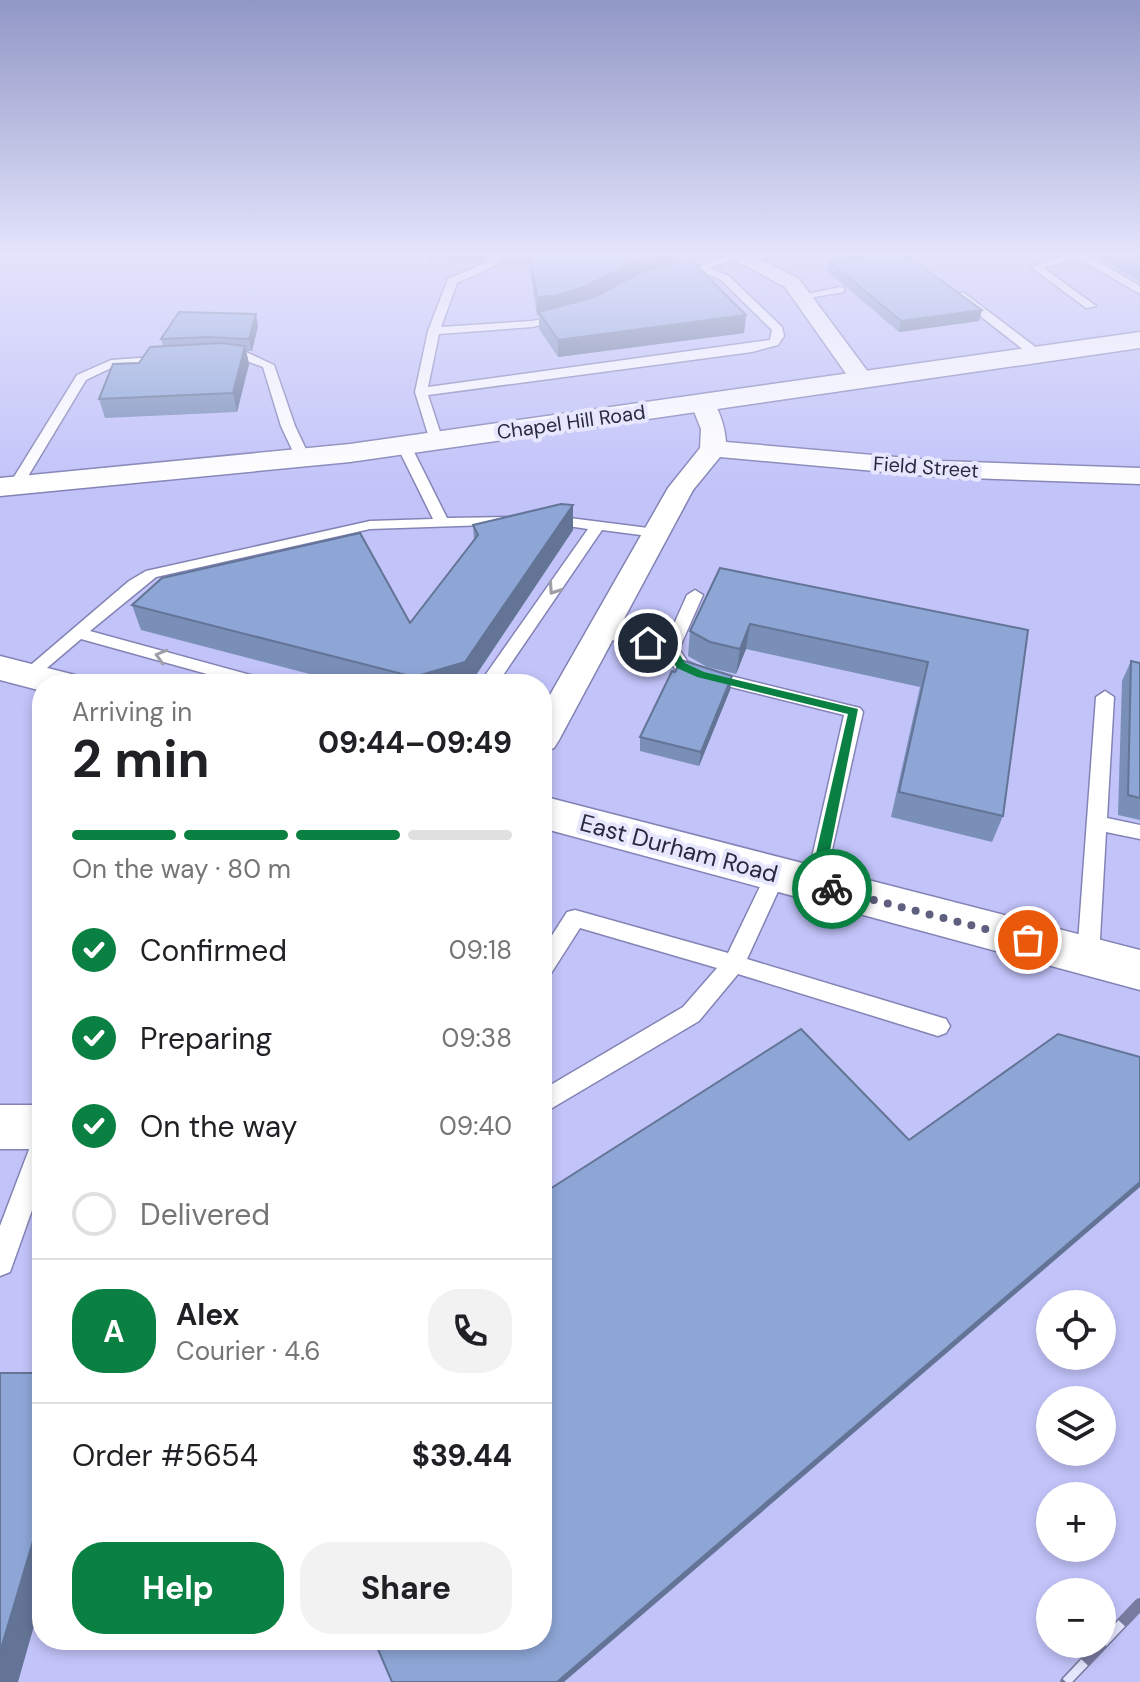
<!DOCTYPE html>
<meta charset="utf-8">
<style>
:root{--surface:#fff;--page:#f2f2f2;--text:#202124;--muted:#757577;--line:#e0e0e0;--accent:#0b8043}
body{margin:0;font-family:"DM Sans",sans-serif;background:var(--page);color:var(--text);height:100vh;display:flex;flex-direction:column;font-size:30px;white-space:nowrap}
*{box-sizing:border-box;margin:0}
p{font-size:26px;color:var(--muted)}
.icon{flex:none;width:44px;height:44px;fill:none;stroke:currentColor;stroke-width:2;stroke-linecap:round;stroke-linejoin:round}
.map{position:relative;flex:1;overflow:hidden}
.drawer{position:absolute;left:32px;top:674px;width:520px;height:976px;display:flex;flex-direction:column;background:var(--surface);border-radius:32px;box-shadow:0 4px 12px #0003}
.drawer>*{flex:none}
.fabs{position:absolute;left:1036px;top:1290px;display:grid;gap:16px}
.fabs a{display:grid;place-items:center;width:80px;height:80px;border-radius:50%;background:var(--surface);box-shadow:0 4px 12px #0003;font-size:40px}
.pin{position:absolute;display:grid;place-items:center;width:68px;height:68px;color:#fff;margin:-34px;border:4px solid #fff;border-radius:50%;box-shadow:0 2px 8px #0007}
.courier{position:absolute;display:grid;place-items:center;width:80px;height:80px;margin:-40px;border:6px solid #0b8043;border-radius:50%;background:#fff;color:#222;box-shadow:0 2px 10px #0007}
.summary em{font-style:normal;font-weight:700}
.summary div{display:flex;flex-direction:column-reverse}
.summary{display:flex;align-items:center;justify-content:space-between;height:136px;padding:0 40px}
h1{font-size:52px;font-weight:700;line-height:60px}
.bar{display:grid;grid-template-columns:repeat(4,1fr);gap:12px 8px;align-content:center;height:96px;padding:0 40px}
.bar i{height:10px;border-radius:6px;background:var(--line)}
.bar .active{background:var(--accent)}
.bar p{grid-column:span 4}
.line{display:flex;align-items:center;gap:20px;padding:0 40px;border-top:2px solid var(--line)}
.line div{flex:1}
.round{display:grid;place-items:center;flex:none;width:84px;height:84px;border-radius:32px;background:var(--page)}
ol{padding:0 40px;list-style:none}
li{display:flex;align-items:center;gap:24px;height:88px}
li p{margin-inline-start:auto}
li .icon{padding:8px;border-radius:50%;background:var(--accent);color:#fff;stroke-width:4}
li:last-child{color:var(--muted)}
li i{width:44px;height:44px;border:4px solid var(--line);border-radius:50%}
.action{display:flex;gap:16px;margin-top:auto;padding:16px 40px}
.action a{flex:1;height:92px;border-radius:32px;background:var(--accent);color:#fff;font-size:32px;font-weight:700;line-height:92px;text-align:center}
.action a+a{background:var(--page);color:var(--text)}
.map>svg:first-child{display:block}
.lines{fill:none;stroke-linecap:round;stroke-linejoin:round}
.service-casing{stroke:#8383b5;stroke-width:3}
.minor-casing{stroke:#8383b5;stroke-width:3}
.tertiary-casing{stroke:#8383b5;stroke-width:3}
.secondary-casing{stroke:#8383b5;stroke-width:3}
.service{fill:#fff;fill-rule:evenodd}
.minor{fill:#fff;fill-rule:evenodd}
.tertiary{fill:#fff;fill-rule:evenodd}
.secondary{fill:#fff;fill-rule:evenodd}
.rail-casing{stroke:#797aa0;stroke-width:12}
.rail{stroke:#e6e7fe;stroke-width:9;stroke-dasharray:27;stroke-linecap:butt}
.wall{fill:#798fb8}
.shaded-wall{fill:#637496}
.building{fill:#8da6d6;stroke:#637496;stroke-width:2}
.oneway{stroke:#9f9fa8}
.route{fill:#0b8043}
.done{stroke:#5f5f7f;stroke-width:8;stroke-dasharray:0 14.4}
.labels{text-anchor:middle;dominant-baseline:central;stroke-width:8;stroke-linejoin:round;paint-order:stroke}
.far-street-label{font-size:20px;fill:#29293e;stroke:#e6e7fe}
.street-label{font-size:24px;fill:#29293e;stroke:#e6e7fe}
</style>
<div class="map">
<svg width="1140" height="1682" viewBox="0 0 1140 1682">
<rect width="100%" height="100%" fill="#c2c3f9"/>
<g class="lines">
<defs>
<g id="service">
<path d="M490 254H500L495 266 457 283 441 327 532 321 563 315 569 318 532 327 439 334 428 387 770 340 772 330 721 280 694 268 735 254 744 256 709 268 729 276 782 327 784 336 778 345 752 352 428 395 443 441 431 444 415 392 428 331 448 279 487 262Z"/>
<path d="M758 254H772L749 264 744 261Z"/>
<path d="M1068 254H1086L1140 286V294L1078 258 1044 268 1096 306 1086 308 1031 267Z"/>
<path d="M840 287 844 288V292L803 299 798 296Z"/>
<path d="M956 293H964L1042 352V358H1034L956 297Z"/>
<path d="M246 352 274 365 295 426 310 458 308 461 296 458 281 426 263 367 244 360 220 361 214 357 220 353Z"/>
<path d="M168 356 172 357V363L113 367 86 380 21 488H11L9 485 77 375 111 360Z"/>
<path d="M404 442 411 446 447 518 510 517 517 521 515 524 370 529 156 577 90 631 269 680 272 684H243L81 639 34 679 28 681 19 675 129 581 146 571 370 521 433 519 397 446Z"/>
<path d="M546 515 656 529 663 533 656 537 602 530 497 684H479L588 529 541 522V516Z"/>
<path d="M695 590 703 595 679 649 687 661 706 670 860 708 863 712 823 890H809L806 884 844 715 695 678 675 669 665 653 596 636 594 632 602 627 666 642 687 595Z"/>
<path d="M1105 691 1114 697 1107 818 1140 825V839L1106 832 1099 956 1096 962 1088 965 1080 962 1077 956 1096 697Z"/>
<path d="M776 866 783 868 786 874 747 959 946 1019 950 1026 946 1033 938 1036 738 974 699 1021 542 1114V1090L683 1007 717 968 580 928 550 975 542 978V951L567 912 575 910 728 953 769 868Z"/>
<path d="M42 1135V1182L10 1272 0 1276V1226L33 1139Z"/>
</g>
<g id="minor">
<path d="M723 254H748L799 279 874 380 870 385H854L785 287Z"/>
<path d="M703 397 712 399C720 412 725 427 726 442L941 461 1140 468V484L941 477 720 457 693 490 559 740 554 748 542 752V709L668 488 700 448 701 429 691 404 694 399Z"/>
<rect x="0" y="1105" width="42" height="44"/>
</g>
<g id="tertiary">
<path d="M0 656 75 675 80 684H42V691L0 680Z"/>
<path d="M542 796 1140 950V990L542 828Z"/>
</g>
<path id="secondary" d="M1140 332V348L350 462 0 496V478L350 444Z"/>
</defs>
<use href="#service" class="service-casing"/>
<use href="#minor" class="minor-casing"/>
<use href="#tertiary" class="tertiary-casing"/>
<use href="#secondary" class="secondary-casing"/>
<use href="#service" class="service"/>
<use href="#minor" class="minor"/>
<use href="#tertiary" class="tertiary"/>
<use href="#secondary" class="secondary"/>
<defs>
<path id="rail" d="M1066 1682 1140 1604"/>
</defs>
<use href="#rail" class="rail-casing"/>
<use href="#rail" class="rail"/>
</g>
<g class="wall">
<path d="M429 254H487L485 260 478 263 429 262Z"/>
<path d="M499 254H679L678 263 746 315 744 333 558 357 539 329V315H537L529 264 499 263Z"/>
<path d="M1096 254H1140V282L1096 255Z"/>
<path d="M829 261 982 310 979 321 899 332 827 271Z"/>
<path d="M258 326 252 351H246L249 364 237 412 105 418 99 399 139 363 163 346 161 339Z"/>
<path d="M473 525 573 530 470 684H348L141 630 132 605 410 623 474 540Z"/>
<path d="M720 568 1028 630 1003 816 992 842 891 817 920 687 746 649 736 674 707 667 688 656 690 631Z"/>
<path d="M1131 661 1140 663V820L1118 815 1122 681Z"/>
<path d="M732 676 730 690 699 766 640 751V737Z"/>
</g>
<g class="shaded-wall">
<path d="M477 254H487L485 260 478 263Z"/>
<path d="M666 254H679L678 267 584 304 539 312V315H537V297L632 262Z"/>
<path d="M982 310 979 321 899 332 901 321Z"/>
<path d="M256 314 258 326 252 351 249 339Z"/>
<path d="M746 315 744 333 558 357V340Z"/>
<path d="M245 346 249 364 237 412 233 393Z"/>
<path d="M573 505V530L470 684H416L414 677Z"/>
<path d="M750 624 746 649 736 674 740 649Z"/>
<path d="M732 676 730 690 699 766 701 752Z"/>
<path d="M1140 1182V1187L564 1682H557Z"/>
<path d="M42 1511V1598L18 1682H0V1652Z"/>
</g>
<g class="building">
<path d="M529 254H666L632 262 584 287 555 296 537 297Z"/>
<path d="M878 254H904L982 310 901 321 829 261Z"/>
<path d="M691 260 746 315 558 340 539 312 594 297 642 272Z"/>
<path d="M179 312 256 314 249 339 208 337 161 339Z"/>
<path d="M221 343 245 346 233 393 99 399 113 364 139 363 150 347Z"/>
<path d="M561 504 573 505 465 662 414 677 132 605 162 578 360 533 410 623 478 535 473 525Z"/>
<path d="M720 568 1028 630 1003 816 899 792 928 662 750 624 740 649 710 642 690 631Z"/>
<path d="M681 660 732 676 701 752 640 737 672 671 675 672Z"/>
<path d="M1131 661 1140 663V798L1128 795Z"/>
<path d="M801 1029 909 1140 1058 1034 1140 1057V1182L557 1682H392L374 1640H542V1194Z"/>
<path d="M0 1373H42V1511L0 1652Z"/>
</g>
<defs><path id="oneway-chevron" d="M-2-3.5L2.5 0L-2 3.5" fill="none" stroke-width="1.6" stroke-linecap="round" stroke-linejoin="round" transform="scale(2)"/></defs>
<g class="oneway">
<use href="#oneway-chevron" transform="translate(554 589) rotate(124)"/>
<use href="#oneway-chevron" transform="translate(161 656) rotate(-164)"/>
</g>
<linearGradient id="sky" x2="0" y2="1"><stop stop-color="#9197c6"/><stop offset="0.52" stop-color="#e4e4fc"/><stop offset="1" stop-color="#e4e4fc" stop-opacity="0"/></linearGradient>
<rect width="1140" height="489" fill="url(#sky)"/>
<path class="route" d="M648 640 675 647 685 663 704 672 858 709 824 881 837 885V892L816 890 809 884 848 714 697 677 677 668 667 651 644 646 642 643Z"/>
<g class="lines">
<path class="done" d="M832 889 1028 940"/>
</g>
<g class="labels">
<g class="far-street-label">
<text transform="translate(571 422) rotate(-8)">Chapel Hill Road</text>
<text transform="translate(926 467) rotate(4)">Field Street</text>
</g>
<g class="street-label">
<text transform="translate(679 848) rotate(15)">East Durham Road</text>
</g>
</g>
</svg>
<div class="fabs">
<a><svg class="icon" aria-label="locate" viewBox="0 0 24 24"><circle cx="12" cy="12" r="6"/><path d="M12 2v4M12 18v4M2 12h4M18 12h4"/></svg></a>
<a><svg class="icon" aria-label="layers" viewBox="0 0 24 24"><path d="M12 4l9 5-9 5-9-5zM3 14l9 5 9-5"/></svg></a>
<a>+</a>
<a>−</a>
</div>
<div class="pin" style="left:1028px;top:940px;background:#ea580c"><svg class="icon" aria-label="bag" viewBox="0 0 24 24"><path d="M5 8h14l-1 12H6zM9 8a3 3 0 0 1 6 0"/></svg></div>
<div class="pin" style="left:648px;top:643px;background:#1f2937"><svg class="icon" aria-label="home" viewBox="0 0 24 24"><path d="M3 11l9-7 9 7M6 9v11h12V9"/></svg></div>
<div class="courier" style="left:832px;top:889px"><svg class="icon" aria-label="bike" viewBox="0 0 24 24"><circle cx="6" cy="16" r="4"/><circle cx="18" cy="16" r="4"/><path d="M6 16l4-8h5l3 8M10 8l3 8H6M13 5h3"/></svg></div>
<section class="drawer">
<div class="summary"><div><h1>2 min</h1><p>Arriving in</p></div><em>09:44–09:49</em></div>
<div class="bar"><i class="active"></i><i class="active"></i><i class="active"></i><i></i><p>On the way · 80 m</p></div>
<ol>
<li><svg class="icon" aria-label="check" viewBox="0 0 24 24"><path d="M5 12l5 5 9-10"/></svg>Confirmed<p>09:18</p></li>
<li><svg class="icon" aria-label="check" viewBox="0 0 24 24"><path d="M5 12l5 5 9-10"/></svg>Preparing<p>09:38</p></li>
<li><svg class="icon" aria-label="check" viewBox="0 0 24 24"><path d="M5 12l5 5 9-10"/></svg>On the way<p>09:40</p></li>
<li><i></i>Delivered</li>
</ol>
<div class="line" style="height:144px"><b class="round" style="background:var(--accent);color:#fff">A</b><div><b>Alex</b><p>Courier · 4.6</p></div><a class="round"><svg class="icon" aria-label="phone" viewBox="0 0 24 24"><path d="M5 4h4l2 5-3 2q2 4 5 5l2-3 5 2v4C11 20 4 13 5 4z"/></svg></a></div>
<div class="line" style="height:104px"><div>Order #5654</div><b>$39.44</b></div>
<div class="action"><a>Help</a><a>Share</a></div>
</section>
</div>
